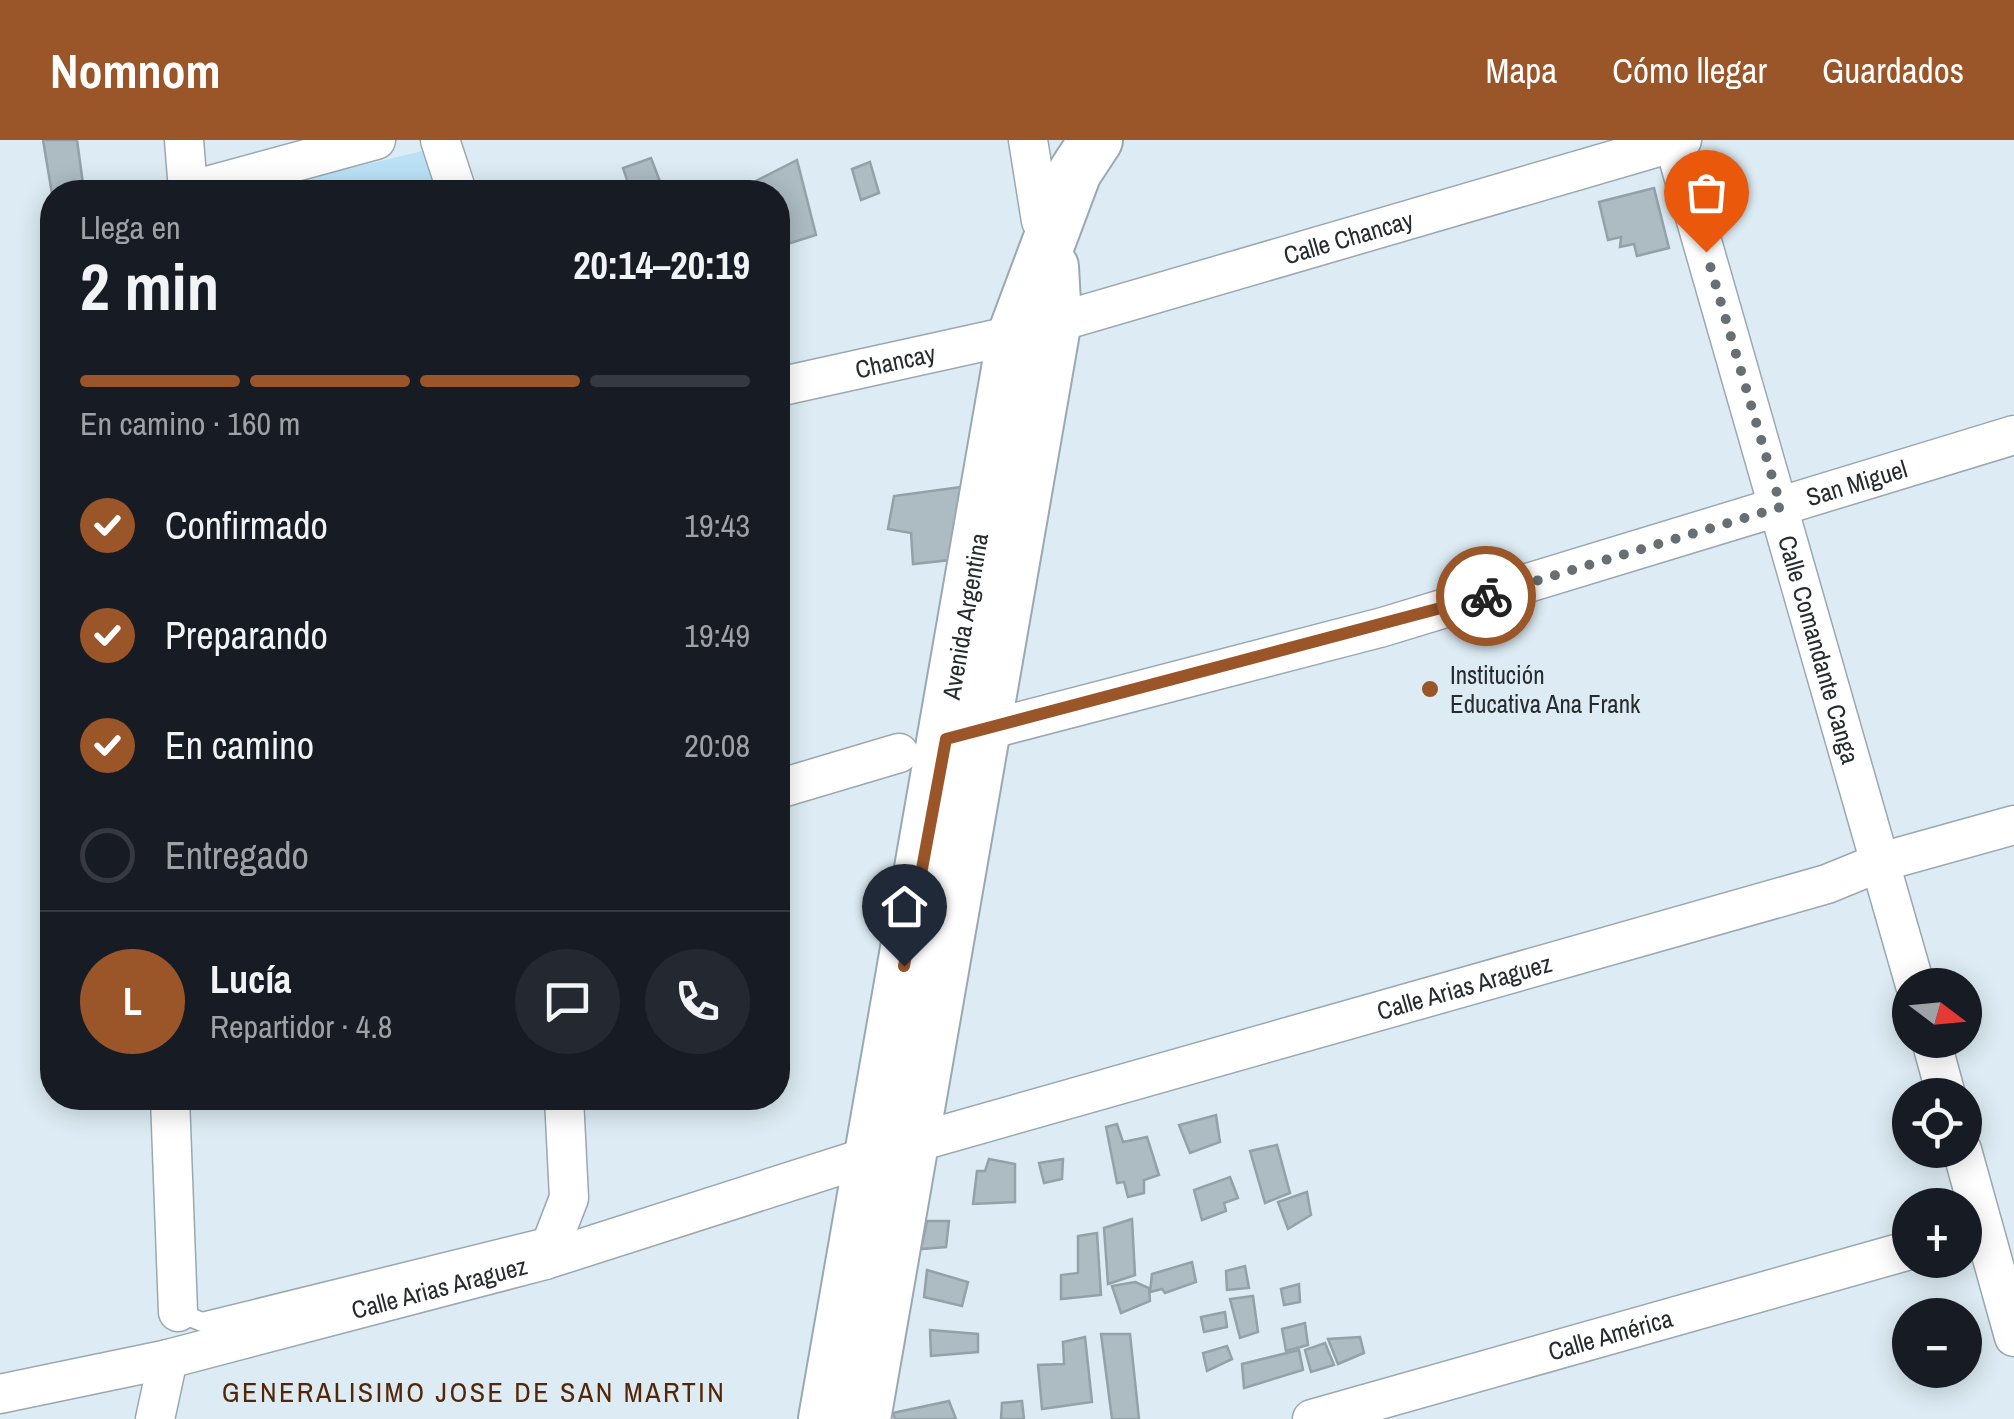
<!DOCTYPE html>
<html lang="es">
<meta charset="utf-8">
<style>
:root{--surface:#171b24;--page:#242831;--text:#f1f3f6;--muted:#9ea1a6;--line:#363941;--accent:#9a5528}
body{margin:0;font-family:"Archivo Narrow",sans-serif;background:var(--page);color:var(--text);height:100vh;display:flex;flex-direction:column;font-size:38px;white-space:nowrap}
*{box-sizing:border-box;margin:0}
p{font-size:32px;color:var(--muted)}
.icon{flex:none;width:55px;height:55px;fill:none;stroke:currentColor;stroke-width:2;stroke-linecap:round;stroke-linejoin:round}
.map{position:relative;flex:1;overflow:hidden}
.drawer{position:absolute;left:40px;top:40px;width:750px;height:930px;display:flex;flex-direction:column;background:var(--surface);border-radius:40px;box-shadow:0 5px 25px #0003}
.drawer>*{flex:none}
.needle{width:65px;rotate:106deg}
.buttons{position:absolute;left:1892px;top:828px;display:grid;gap:20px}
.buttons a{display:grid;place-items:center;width:90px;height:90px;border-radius:50%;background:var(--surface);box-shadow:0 5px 25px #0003;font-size:50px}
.pin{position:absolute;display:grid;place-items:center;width:85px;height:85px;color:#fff;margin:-102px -42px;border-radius:50% 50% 50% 0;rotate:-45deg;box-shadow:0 0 10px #0007}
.pin .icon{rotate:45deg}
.courier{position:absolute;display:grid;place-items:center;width:100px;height:100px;margin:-50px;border:8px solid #9a5528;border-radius:50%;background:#fff;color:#222;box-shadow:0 2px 12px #0007}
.summary em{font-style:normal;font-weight:700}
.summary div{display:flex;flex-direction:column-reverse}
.summary{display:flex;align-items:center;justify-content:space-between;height:170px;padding:0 40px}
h1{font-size:65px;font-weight:700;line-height:75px}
.bar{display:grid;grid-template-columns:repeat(4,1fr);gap:15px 10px;align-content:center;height:120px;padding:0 40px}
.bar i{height:12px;border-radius:8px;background:var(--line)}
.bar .current{background:var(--accent)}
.bar p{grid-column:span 4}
.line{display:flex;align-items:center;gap:25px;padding:0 40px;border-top:2px solid var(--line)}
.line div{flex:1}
.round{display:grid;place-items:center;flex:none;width:105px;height:105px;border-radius:52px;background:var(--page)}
ol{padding:0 40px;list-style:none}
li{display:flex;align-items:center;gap:30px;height:110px}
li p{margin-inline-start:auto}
li .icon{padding:10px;border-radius:50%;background:var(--accent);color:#fff;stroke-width:4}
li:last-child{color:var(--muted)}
li i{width:55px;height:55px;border:5px solid var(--line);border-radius:50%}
header{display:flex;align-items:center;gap:60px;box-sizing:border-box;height:140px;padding:0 50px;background:var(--accent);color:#fff}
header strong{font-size:48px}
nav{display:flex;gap:55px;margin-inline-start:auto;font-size:35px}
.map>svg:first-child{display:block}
.green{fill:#bae2f7}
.building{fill:#adbbc3;stroke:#93a1a9;stroke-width:2.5}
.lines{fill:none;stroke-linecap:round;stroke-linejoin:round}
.lane-casing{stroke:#9aa8b0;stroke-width:21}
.street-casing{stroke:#9aa8b0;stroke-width:41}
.secondary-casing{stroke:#9aa8b0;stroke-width:56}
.lane{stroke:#fff;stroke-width:18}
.street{stroke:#fff;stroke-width:38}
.secondary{stroke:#fff;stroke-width:52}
.done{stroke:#666f73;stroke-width:10;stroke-dasharray:0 18}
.route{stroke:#9a5528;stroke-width:12}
.poi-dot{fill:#9a5528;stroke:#ddecf4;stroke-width:4}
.labels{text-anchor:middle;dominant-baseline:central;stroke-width:8;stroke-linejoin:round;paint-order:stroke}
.street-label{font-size:25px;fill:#262b2e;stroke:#ddecf4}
.poi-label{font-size:25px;fill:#262b2e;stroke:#ddecf4;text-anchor:start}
.neighbourhood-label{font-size:28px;letter-spacing:2.5px;fill:#542605;stroke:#ddecf4}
</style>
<header>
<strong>Nomnom</strong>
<nav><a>Mapa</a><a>Cómo llegar</a><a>Guardados</a></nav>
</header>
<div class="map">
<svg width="2014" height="1279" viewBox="0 0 2014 1279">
<rect width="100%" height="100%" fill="#ddecf4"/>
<path class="green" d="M441 6 452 52H252L418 12Z"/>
<g class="building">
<path d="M43 0H77L84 51 52 54Z"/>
<path d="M651 18 664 52H631L623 28Z"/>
<path d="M797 20 816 95 784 105 778 52 738 50Z"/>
<path d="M870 22 879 53 861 60 852 29Z"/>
<path d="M1654 48 1669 108 1637 116 1634 104 1620 107 1621 97 1608 100 1599 62Z"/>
<path d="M961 347 950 420 913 424 911 393 888 389 894 356Z"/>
<path d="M1216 975 1220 1002 1190 1013 1179 985Z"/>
<path d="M1117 984 1123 1002 1147 997 1159 1035 1144 1040V1053L1128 1057 1124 1042 1117 1043 1106 987Z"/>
<path d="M1277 1005 1290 1053 1265 1063 1250 1011Z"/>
<path d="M989 1019 1015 1024V1062L973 1064 977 1031H985Z"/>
<path d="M1063 1019 1062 1039 1044 1043 1039 1023Z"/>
<path d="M1230 1037 1238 1058 1224 1063 1226 1071 1202 1080 1194 1050Z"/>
<path d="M1307 1052 1311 1075 1288 1089 1278 1062Z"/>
<path d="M1132 1079 1135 1135 1108 1144 1104 1088Z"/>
<path d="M927 1081H949L946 1107 921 1109Z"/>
<path d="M1097 1093 1101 1155 1061 1159V1135L1078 1133V1096Z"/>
<path d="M1192 1122 1196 1142 1165 1153 1162 1149 1150 1152 1152 1134Z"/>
<path d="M1245 1126 1249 1148 1227 1150 1226 1131Z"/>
<path d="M927 1130 968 1142 962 1166 924 1157Z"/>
<path d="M1135 1142 1149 1148 1150 1161 1121 1173 1112 1146Z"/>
<path d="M1299 1144 1300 1162 1284 1165 1281 1149Z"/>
<path d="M1253 1156 1258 1192 1240 1198 1230 1159Z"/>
<path d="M1225 1172 1227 1187 1204 1192 1201 1177Z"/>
<path d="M1305 1183 1308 1205 1286 1211 1282 1189Z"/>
<path d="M930 1190 978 1194V1212L931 1216Z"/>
<path d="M1101 1194H1130L1139 1279H1112Z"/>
<path d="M1085 1197 1092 1262 1042 1269 1038 1225 1064 1224 1063 1202Z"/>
<path d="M1360 1197 1364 1213 1338 1224 1328 1199Z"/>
<path d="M1325 1203 1334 1225 1311 1232 1305 1210Z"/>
<path d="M1227 1206 1232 1219 1207 1231 1203 1213Z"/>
<path d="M1299 1210 1303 1230 1244 1248 1242 1224Z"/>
<path d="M949 1261 956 1279H895L893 1273Z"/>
<path d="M1022 1261 1024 1279H1001L1002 1263Z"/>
</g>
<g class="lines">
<defs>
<path id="lane" d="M178 1172 202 1182 555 1095"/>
<g id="street">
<path d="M184 0 188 50"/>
<path d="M440 0 457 52"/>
<path d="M1028 0 1041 81 1051 94"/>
<path id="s1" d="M1673 0 1915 845"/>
<path d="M185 52 376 0"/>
<path id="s2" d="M778 247 1014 195 1682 0"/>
<path id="s3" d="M964 596 1383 487 2014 295"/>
<path d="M778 649 899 613"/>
<path d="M1931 900 1946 955"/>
<path d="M170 958 178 1172"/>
<path id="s4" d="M914 1003 1827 744 1881 722 2014 685"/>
<path d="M1962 1010 2014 1197"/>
<path d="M545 1120 569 1058 564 958"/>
<path id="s5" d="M0 1254 168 1219 545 1120 870 1016"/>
<path d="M155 1279 168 1219"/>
<path id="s6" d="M1312 1279 1910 1110"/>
</g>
<g id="secondary">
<path id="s7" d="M825 1279 1014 195 1075 32 1096 0"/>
<path d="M864 1279 1055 180 1052 127"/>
</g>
</defs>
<use href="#lane" class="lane-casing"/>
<use href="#street" class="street-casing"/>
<use href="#secondary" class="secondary-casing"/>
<use href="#lane" class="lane"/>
<use href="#street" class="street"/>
<use href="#secondary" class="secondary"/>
</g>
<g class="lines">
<path class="done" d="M1486 456 1781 367 1706 112"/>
<path class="route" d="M904 826 946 599 1486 456"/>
</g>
<circle class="poi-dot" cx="1430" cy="549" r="10"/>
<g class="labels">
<g class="street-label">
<text stroke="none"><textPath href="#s2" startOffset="590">Calle Chancay</textPath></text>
<text stroke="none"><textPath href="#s2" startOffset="120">Chancay</textPath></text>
<text stroke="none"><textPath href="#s3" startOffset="928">San Miguel</textPath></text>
<text stroke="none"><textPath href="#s7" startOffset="815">Avenida Argentina</textPath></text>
<text stroke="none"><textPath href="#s1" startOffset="530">Calle Comandante Canga</textPath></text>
<text stroke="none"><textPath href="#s4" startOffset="572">Calle Arias Araguez</textPath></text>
<text stroke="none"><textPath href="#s5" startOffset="452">Calle Arias Araguez</textPath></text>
<text stroke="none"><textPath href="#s6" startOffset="310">Calle América</textPath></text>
</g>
<g class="poi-label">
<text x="1450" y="535">Institución<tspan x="1450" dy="29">Educativa Ana Frank</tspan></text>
</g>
<g class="neighbourhood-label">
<text x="474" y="1252">GENERALISIMO JOSE DE SAN MARTIN</text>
</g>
</g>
</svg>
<div class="buttons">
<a><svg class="needle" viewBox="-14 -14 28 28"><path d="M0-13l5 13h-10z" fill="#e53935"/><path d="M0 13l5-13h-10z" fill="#9ea1a6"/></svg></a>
<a><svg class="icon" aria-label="locate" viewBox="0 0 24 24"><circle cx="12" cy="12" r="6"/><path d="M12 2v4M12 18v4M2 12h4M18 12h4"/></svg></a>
<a>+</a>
<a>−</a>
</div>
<div class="pin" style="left:1706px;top:112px;background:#ea580c"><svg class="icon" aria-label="bag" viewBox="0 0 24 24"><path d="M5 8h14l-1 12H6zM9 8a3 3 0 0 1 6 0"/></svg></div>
<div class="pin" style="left:904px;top:826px;background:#1f2937"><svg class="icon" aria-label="home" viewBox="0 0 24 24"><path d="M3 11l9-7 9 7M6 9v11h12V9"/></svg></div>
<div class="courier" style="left:1486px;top:456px"><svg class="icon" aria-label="bike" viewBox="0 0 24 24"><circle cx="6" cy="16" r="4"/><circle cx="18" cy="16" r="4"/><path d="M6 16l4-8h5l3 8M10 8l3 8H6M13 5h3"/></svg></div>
<section class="drawer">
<div class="summary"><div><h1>2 min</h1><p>Llega en</p></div><em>20:14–20:19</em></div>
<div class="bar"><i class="current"></i><i class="current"></i><i class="current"></i><i></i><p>En camino · 160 m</p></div>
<ol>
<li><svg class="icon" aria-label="check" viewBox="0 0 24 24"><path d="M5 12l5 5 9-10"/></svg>Confirmado<p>19:43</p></li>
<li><svg class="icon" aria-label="check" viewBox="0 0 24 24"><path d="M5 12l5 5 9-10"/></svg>Preparando<p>19:49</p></li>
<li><svg class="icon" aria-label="check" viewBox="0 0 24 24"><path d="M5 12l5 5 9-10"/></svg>En camino<p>20:08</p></li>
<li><i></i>Entregado</li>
</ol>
<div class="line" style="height:180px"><b class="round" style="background:var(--accent);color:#fff">L</b><div><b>Lucía</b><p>Repartidor · 4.8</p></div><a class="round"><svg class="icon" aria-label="chat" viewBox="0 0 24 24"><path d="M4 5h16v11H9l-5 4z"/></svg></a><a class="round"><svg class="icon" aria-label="phone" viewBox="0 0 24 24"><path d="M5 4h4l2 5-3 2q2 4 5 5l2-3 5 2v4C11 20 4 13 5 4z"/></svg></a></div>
</section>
</div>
